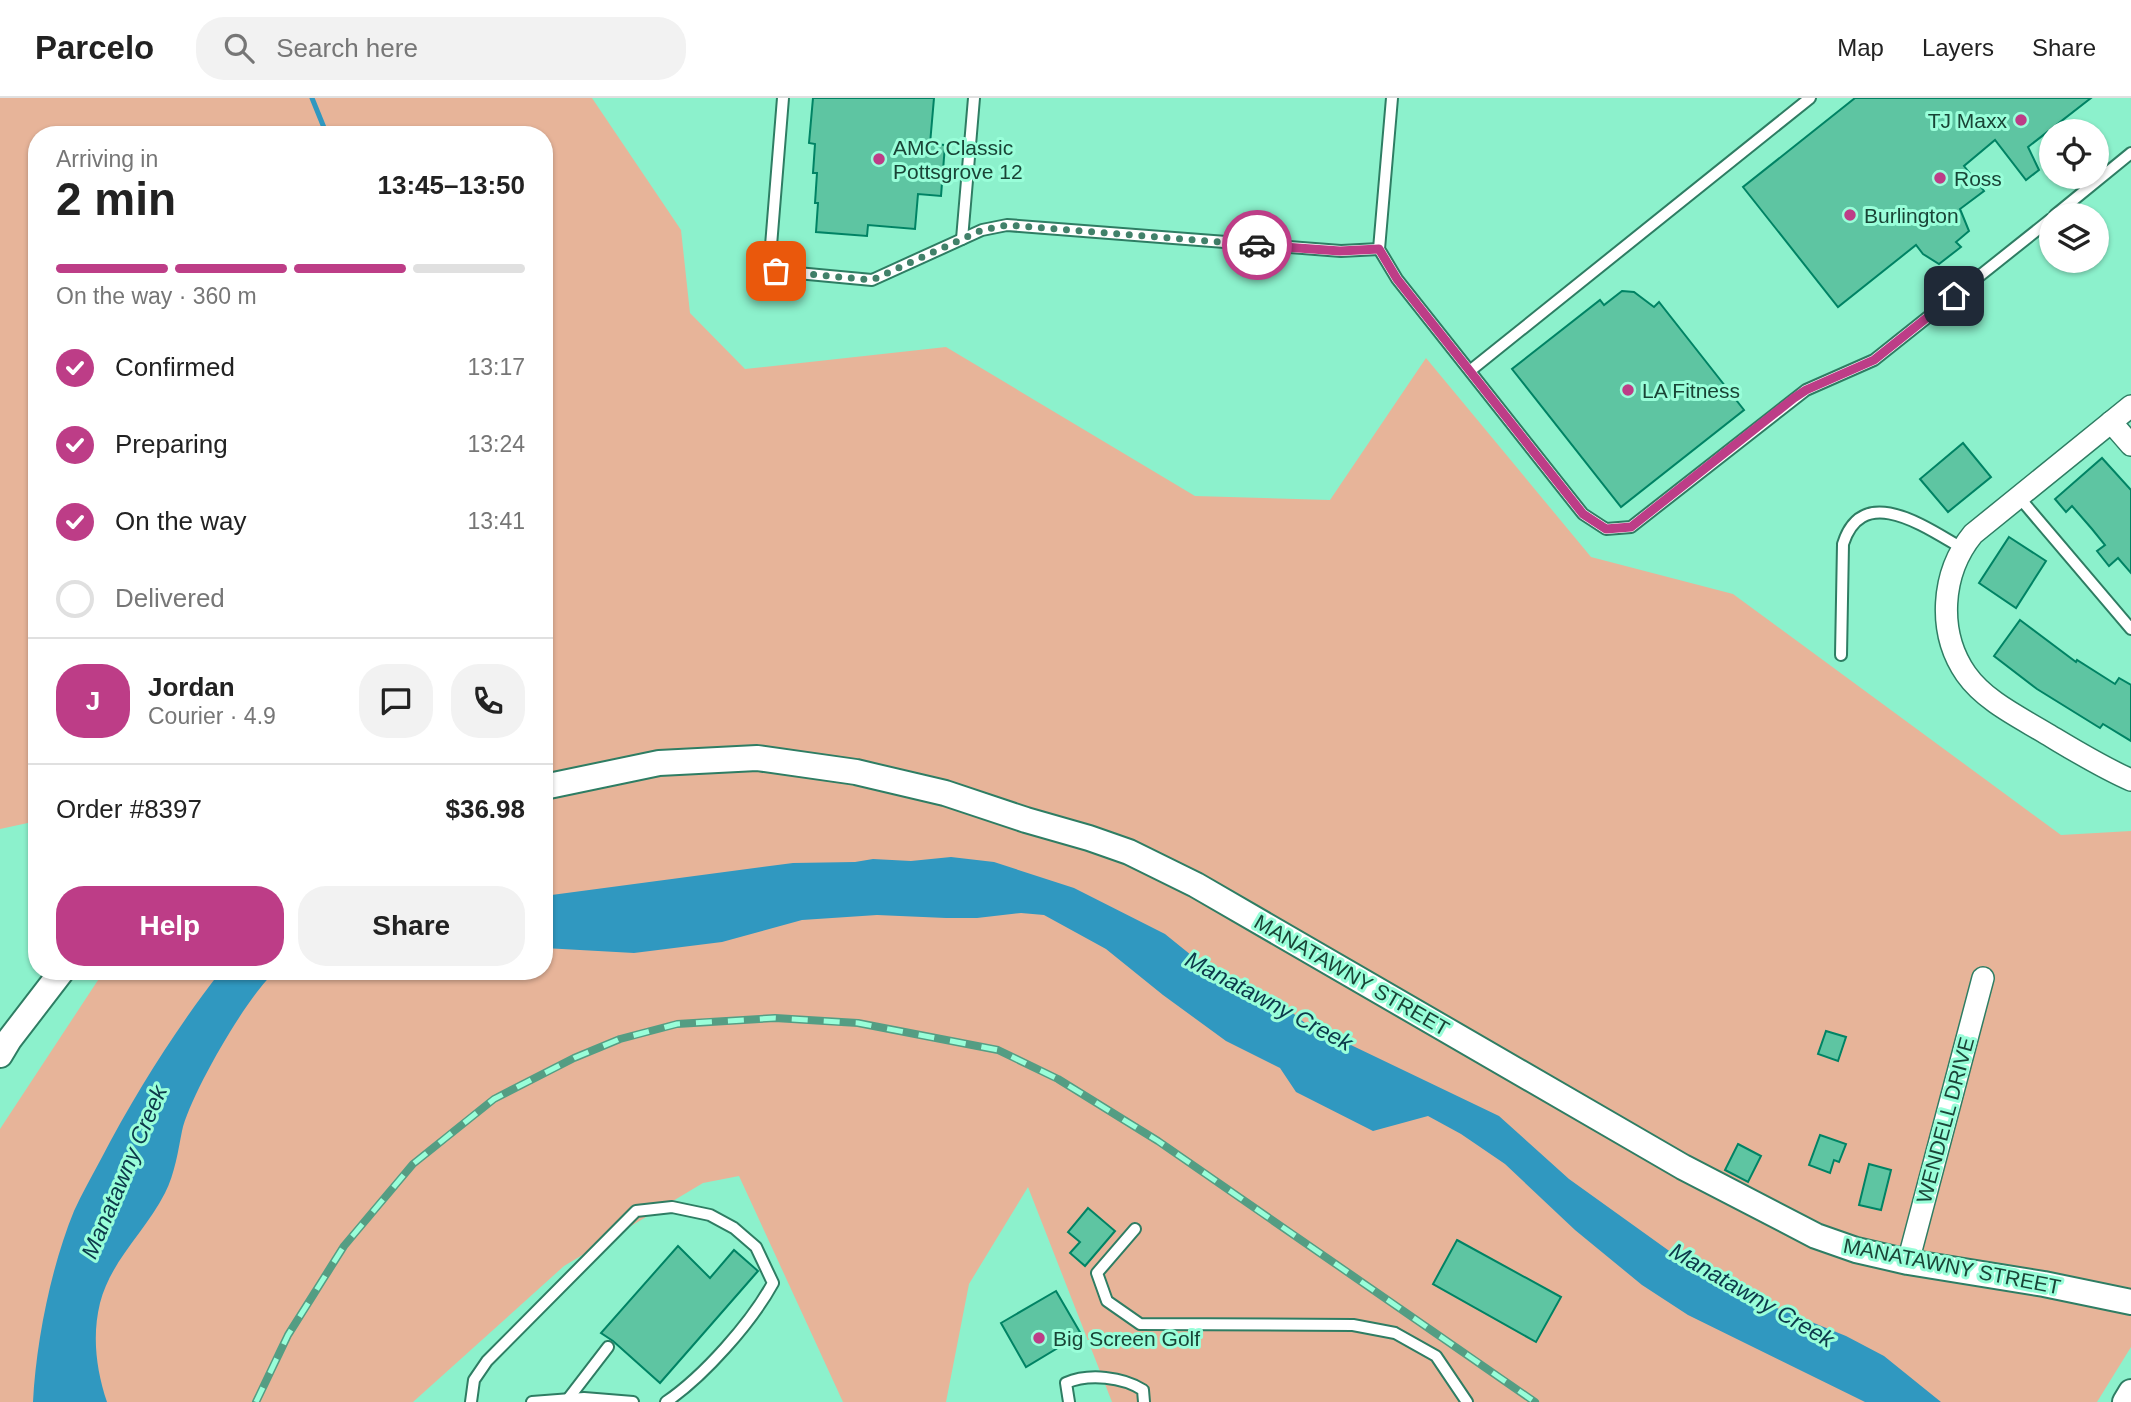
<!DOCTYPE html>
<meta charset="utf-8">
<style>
:root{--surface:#fff;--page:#f2f2f2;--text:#222;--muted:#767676;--line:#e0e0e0;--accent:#bd3d87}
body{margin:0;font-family:Arial,sans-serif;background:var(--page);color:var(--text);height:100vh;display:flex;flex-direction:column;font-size:26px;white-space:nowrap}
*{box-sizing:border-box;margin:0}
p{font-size:23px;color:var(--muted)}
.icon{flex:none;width:38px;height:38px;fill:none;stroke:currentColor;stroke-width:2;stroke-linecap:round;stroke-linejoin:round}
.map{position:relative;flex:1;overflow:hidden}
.panel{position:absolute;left:28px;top:28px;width:525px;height:854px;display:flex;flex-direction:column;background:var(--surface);border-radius:28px;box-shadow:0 2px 5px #0004}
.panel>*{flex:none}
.controls{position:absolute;left:2039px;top:21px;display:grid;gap:14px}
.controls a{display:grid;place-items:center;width:70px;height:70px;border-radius:50%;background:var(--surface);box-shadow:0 2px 5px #0004;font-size:35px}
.pin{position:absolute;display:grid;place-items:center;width:60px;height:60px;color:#fff;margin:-30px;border-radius:14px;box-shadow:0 4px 10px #0006}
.courier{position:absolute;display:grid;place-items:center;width:70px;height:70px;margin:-35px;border:5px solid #bd3d87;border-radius:50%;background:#fff;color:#222;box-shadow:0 2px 9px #0007}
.head em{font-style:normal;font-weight:800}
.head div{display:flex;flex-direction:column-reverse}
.head{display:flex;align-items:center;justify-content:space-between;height:119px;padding:0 28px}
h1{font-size:46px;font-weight:800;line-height:52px}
.bar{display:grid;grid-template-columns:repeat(4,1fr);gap:10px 7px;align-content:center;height:84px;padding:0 28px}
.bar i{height:9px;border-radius:5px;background:var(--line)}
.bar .active{background:var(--accent)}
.bar p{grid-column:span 4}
.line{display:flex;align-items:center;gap:18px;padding:0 28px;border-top:2px solid var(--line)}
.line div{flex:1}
.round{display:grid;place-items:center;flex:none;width:74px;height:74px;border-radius:28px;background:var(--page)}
ol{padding:0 28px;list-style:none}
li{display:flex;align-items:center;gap:21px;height:77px}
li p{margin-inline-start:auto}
li .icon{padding:7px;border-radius:50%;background:var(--accent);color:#fff;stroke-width:4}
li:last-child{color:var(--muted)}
li i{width:38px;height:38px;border:4px solid var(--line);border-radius:50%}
.cta{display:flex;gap:14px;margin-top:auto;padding:14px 28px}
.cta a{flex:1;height:80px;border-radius:28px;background:var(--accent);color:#fff;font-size:28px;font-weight:800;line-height:80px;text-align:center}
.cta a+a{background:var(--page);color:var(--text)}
header{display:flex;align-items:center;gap:42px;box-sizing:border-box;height:98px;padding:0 35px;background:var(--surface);border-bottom:2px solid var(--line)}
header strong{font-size:33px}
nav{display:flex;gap:38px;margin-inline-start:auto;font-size:24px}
.search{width:490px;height:63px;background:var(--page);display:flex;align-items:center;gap:18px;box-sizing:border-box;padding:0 24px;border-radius:28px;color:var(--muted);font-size:26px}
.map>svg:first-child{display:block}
.green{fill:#e7b499}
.water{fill:#3098c0}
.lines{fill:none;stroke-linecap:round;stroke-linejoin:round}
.stream{stroke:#3098c0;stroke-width:5}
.building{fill:#5ec5a2;stroke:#008364;stroke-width:2}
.service-casing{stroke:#2e7d63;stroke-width:14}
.minor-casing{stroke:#2e7d63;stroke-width:24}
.tertiary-casing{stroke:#2e7d63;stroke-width:28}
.service{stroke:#fff;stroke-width:10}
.minor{stroke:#fff;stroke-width:21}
.tertiary{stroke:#fff;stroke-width:24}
.rail-casing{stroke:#549d83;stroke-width:8}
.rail{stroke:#99fed9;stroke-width:5;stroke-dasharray:16;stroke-linecap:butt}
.done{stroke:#41816a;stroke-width:7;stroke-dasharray:0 12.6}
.route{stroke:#bd3d87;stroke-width:9}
.poi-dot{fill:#bd3d87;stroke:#99fed9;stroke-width:2.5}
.labels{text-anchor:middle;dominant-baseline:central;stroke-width:6;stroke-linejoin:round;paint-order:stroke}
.poi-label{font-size:21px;fill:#194436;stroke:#99fed9;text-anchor:start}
.street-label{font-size:21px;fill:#194436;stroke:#99fed9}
.water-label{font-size:23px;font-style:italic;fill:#0c394a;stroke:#99fed9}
</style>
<header>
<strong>Parcelo</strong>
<div class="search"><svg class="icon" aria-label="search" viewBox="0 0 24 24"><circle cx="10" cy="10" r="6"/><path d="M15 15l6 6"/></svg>Search here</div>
<nav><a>Map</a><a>Layers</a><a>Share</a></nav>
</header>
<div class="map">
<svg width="2131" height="1304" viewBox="0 0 2131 1304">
<rect width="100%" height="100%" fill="#8cf1cc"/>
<path class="green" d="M0 0H592L681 132 690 215 745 271 946 249 1195 398 1330 402 1426 260 1591 459 1733 496 2061 737 2131 733V1249L2097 1304H1112L1028 1089 969 1186 946 1304H843L739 1078 703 1085 564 1168 413 1304H0V1031L104 873H544V37H37V723L0 731Z"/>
<g class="water">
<path d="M951 759 994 764 1074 790 1165 836 1233 891 1272 898 1305 925 1499 1018 1569 1081 1693 1170 1777 1210 1846 1238 1884 1258 1941 1304H1865L1688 1217 1642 1187 1575 1132 1505 1066 1461 1036 1428 1018 1373 1033 1296 994 1280 970 1226 943 1163 897 1106 851 1044 817 1021 815 977 820H946L877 817 802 822 722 844 634 855 544 850V798L793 765 855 764 873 761 911 763Z"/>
<path d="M221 873H276C248 896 190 997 182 1033 178 1053 175 1075 165 1095 146 1133 111 1162 100 1205 92 1238 96 1271 107 1304H33C36 1244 51 1169 74 1113 82 1095 92 1078 101 1061 136 994 175 932 221 873Z"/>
</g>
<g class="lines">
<path class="stream" d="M312 0 327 37"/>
</g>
<g class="building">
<path d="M813 0H934L930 46 945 47 941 98 918 96 915 131 868 127 867 138 816 134 818 105H815L817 75H813L815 46 809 45Z"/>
<path d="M1855 0H2091L2028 49 2039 72 2026 82 1995 42 1964 68 1984 93 1960 111 1969 133 1956 144 1961 149 1939 166 1923 156 1916 147 1838 209 1743 89Z"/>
<path d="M1622 193 1634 194 1654 209 1659 204 1744 312 1621 409 1512 271 1600 202 1604 207Z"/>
<path d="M1963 345 1991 379 1948 414 1920 381Z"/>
<path d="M2102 360 2131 392V475L2118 460 2109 468 2097 453 2105 447 2092 431 2072 408 2066 414 2055 401Z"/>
<path d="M2009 439 2046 463 2016 510 1979 485Z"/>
<path d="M2020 522 2076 564 2077 562 2115 586 2119 580 2131 587V643L2103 626 2100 630 2037 591 1994 558Z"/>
<path d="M1826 933 1846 939 1838 963 1818 956Z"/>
<path d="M1820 1037 1846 1046 1839 1064 1834 1062 1830 1075 1809 1067Z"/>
<path d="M1738 1046 1761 1058 1748 1084 1725 1072Z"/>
<path d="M1869 1066 1891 1072 1881 1112 1859 1107Z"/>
<path d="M1088 1110 1115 1133 1085 1168 1070 1155 1080 1144 1068 1134Z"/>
<path d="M1457 1142 1561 1199 1536 1244 1433 1186Z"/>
<path d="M678 1148 710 1180 734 1152 758 1173 660 1285 613 1243 601 1235Z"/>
<path d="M1056 1193 1081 1236 1026 1269 1001 1225Z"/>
</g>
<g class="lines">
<defs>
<g id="service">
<path d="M783 0 770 160 776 173 872 182 982 132 1007 127 1341 153 1379 151"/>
<path d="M1392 0 1379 151 1397 181 1583 416 1606 431 1631 429 1806 292 1874 262 2051 121"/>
<path d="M2055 117 2131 55"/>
<path d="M962 141 974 0"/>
<path d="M1471 272 1810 0"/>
<path d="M2018 398 2131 531"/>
<path d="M1841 557 1843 446C1863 383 1928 431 1962 450"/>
<path d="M1135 1131 1097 1175 1107 1203 1140 1226 1353 1227 1395 1235 1436 1258 1467 1304"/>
<path d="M568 1301 608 1249"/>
<path d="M471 1304 474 1282 487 1263 636 1113 672 1109 710 1117 734 1130 756 1149 773 1185C751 1225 704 1278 666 1304"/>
<path d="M532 1304 584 1300 633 1304"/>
<path d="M1069 1304 1066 1285C1089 1275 1123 1279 1143 1292L1144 1304"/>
</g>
<g id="minor">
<path d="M2131 308 1973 436C1941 475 1937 534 1966 576 1985 603 2019 619 2047 636 2074 652 2101 669 2131 682"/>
<path d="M2111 324 2131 347"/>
<path d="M1908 1164 1983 880"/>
</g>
<g id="tertiary">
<path d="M544 689 659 665 757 660 856 674 945 695 1026 722 1089 740 1129 754 1196 787 1683 1069 1816 1138 1856 1152 1908 1164 2044 1186 2131 1204"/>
<path d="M0 957 9 942 62 873"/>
<path d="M2125 1304 2131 1294"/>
</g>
</defs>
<use href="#service" class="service-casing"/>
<use href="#minor" class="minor-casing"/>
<use href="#tertiary" class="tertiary-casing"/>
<use href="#service" class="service"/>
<use href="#minor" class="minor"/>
<use href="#tertiary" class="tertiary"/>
<defs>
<path id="rail" d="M256 1304 288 1237 344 1148 413 1066 494 1001 574 960 620 941 677 926 775 920 858 925 998 952 1058 981 1158 1043 1535 1304"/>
</defs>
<use href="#rail" class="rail-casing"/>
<use href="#rail" class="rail"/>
</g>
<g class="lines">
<path class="done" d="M776 173 872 182 982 132 1007 127 1257 147"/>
<path class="route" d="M1257 147 1340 153 1379 151 1397 181 1583 416 1606 431 1631 429 1794 300 1806 292 1874 262 1954 198"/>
</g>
<g class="poi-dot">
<circle cx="2021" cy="22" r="7"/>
<circle cx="879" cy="61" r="7"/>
<circle cx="1940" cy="80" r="7"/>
<circle cx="1850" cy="117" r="7"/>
<circle cx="1628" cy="292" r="7"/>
<circle cx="1039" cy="1240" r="7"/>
</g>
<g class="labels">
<g class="poi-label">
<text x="2007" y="22" text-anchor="end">TJ Maxx</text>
<text x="893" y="49">AMC Classic<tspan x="893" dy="24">Pottsgrove 12</tspan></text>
<text x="1954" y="80">Ross</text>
<text x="1864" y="117">Burlington</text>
<text x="1642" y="292">LA Fitness</text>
<text x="1053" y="1240">Big Screen Golf</text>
</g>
<g class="street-label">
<text transform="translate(1352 877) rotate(30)">MANATAWNY STREET</text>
<text transform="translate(1945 1022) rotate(-75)">WENDELL DRIVE</text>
<text transform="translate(1952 1168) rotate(11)">MANATAWNY STREET</text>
</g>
<g class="water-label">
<text transform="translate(1269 903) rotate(28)">Manatawny Creek</text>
<text transform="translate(124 1074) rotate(-67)">Manatawny Creek</text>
<text transform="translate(1752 1197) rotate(30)">Manatawny Creek</text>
</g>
</g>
</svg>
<div class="controls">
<a><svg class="icon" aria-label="locate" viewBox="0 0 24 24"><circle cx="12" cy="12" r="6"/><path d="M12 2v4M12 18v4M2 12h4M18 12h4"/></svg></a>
<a><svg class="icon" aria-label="layers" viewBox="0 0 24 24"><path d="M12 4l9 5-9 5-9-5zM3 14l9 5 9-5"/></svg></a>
</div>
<div class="pin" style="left:776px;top:173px;background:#ea580c"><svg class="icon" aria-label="bag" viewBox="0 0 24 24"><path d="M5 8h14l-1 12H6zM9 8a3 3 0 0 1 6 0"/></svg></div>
<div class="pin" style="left:1954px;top:198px;background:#1f2937"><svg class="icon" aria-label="home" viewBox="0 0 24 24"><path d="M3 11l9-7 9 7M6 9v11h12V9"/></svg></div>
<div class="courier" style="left:1257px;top:147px"><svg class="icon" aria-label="car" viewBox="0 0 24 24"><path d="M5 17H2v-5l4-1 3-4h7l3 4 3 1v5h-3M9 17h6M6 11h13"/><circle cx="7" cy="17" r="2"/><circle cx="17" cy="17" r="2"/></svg></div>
<section class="panel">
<div class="head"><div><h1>2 min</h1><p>Arriving in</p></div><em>13:45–13:50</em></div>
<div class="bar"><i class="active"></i><i class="active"></i><i class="active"></i><i></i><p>On the way · 360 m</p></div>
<ol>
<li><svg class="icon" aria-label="check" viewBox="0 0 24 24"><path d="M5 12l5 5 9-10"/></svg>Confirmed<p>13:17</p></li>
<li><svg class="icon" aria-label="check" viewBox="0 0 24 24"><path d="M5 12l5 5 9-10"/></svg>Preparing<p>13:24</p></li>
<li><svg class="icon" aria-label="check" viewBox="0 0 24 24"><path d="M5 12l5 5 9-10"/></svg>On the way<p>13:41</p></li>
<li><i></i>Delivered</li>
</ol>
<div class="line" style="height:126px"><b class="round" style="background:var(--accent);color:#fff">J</b><div><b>Jordan</b><p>Courier · 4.9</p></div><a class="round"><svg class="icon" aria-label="chat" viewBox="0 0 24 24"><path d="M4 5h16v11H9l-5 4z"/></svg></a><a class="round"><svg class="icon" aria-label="phone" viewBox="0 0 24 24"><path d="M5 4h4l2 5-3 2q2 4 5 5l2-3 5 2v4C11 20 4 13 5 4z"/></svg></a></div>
<div class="line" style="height:91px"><div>Order #8397</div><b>$36.98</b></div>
<div class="cta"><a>Help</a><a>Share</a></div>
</section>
</div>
